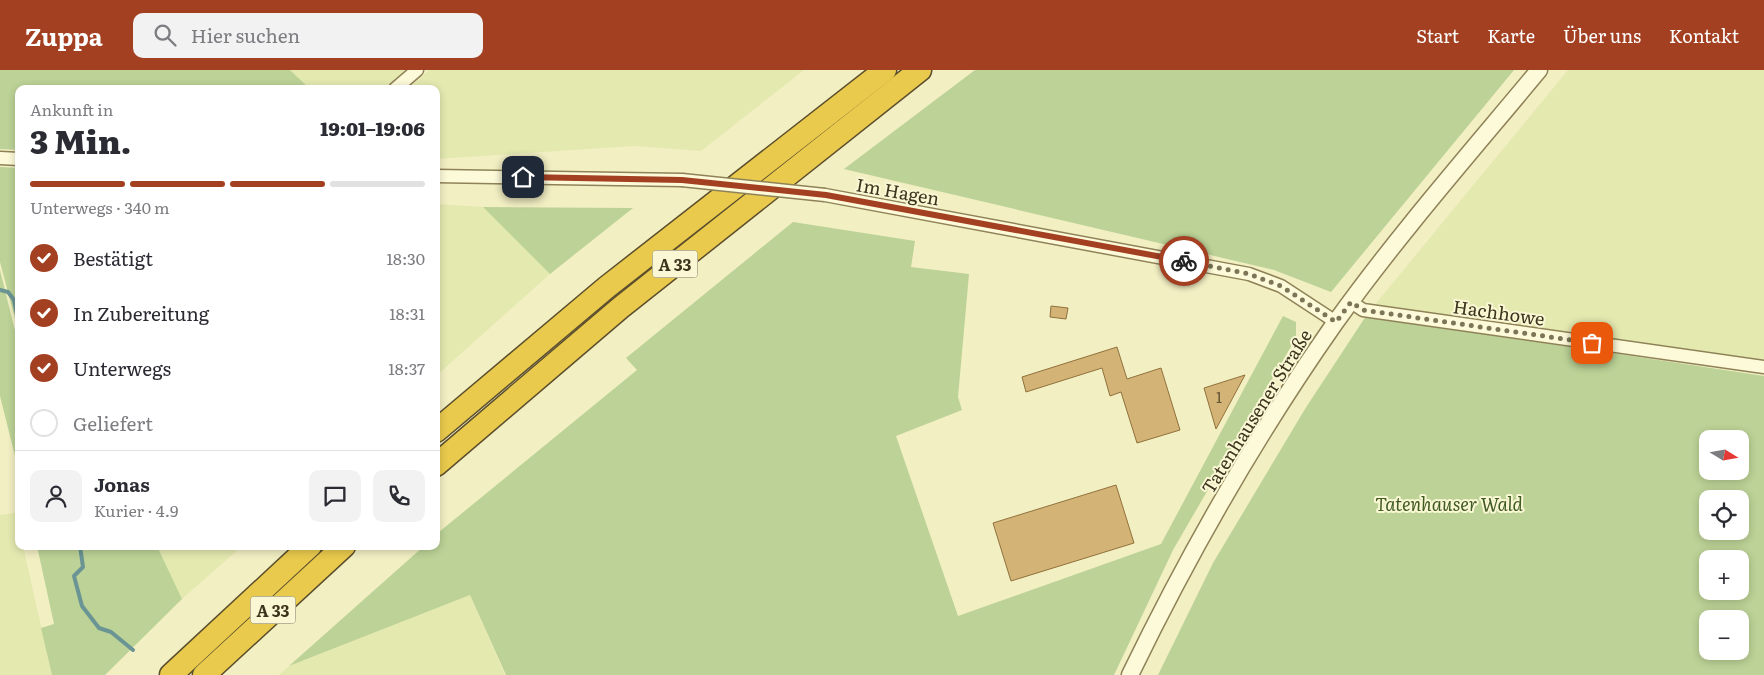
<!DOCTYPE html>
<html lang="de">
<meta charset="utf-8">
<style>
:root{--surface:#fff;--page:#f2f2f3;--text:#2b2b33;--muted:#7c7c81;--line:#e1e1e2;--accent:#a34022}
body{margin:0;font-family:Literata,serif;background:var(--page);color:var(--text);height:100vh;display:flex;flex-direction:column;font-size:19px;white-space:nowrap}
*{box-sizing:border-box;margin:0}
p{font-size:16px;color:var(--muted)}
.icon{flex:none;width:28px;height:28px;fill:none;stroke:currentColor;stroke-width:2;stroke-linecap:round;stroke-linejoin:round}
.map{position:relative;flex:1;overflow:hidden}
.details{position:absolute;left:15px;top:15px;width:425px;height:465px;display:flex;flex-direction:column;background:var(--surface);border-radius:10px;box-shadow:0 2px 8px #0003}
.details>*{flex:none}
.needle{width:32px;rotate:101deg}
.controls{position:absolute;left:1699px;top:360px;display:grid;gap:10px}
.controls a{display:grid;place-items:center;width:50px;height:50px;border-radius:10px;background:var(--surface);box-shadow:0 2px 8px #0003;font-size:25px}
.pin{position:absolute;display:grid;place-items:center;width:42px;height:42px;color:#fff;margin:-21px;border-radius:10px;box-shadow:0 2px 8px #0006}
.courier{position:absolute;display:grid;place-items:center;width:50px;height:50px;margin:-25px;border:4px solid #a34022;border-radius:50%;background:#fff;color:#222;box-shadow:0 1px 6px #0007}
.headline em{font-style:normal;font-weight:800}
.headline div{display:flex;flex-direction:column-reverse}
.headline{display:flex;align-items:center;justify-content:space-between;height:85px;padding:0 15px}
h1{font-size:32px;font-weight:800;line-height:38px}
.bar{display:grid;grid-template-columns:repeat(4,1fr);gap:8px 5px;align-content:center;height:60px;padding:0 15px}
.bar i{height:6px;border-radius:4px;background:var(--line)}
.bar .on{background:var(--accent)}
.bar p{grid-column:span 4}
.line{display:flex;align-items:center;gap:12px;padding:0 15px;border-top:1px solid var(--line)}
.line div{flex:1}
.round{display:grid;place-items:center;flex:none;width:52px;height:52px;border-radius:10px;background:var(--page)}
ol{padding:0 15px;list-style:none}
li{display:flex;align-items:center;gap:15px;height:55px}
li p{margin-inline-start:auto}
li .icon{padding:5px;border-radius:50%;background:var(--accent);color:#fff;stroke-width:4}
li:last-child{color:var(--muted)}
li i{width:28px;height:28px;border:2px solid var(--line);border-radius:50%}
header{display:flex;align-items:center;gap:30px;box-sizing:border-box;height:70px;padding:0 25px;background:var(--accent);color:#fff}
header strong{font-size:24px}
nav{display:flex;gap:28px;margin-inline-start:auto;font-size:18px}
.search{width:350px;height:45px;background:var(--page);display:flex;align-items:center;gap:12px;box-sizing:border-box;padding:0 18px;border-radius:10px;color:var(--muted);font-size:19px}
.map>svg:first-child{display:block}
.farmland{fill:#e4e9b0}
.green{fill:#bcd296;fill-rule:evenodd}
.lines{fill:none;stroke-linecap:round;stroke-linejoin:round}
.stream{stroke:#6b9494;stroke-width:4}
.building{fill:#d4b376;stroke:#90713b}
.minor-casing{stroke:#8f8258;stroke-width:15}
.tertiary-casing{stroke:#8f8258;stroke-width:19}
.motorway-casing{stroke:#5c4e2c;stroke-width:25}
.minor{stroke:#fcfad8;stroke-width:12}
.tertiary{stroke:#fcfad8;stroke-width:16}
.motorway{stroke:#e9ca4d;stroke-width:22}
.minor-bridge-casing{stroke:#8f8258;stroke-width:15;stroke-linecap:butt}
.minor-bridge{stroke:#fcfad8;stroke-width:12}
.done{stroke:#7c7557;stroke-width:5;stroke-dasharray:0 9}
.route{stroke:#a34022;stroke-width:6}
.labels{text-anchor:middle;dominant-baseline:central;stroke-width:4;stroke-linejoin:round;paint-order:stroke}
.number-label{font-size:15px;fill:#635433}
.shield{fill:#f9f7d4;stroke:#756e54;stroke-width:1}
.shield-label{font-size:16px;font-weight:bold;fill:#3d341d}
.street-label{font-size:18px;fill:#3d341d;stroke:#f9f7d4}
.park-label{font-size:18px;font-style:italic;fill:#3f5b22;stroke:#f9f7d4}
</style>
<header>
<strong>Zuppa</strong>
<div class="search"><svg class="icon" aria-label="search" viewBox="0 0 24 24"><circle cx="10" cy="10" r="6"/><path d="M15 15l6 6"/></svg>Hier suchen</div>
<nav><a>Start</a><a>Karte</a><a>Über uns</a><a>Kontakt</a></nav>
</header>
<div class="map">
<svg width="1764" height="605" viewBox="0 0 1764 605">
<rect width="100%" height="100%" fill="#f2efc3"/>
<g class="farmland">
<path d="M290 0H407L385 19H310Z"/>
<path d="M429 0H804L701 81 634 76 436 89V19H408Z"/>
<path d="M1568 0H1764V290L1373 237Z"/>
<path d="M436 134 483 137 550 204 436 306Z"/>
<path d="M15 443 19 459V476H23L52 605H0V445Z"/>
<path d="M157 476H242L182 529Z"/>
<path d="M470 525 505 605H279L289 596Z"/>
</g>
<g class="green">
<path d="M0 0H290L310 19H19V80L0 79Z"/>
<path d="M975 0H1514L1331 222 1274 200 844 99Z"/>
<path d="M0 97 19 98V264L0 192Z"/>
<path d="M483 137 633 138 550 204Z"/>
<path d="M793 152 915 171 911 197 969 204 958 327 962 340 896 366 958 546 1161 474 1283 246 1296 252V268L1173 480 1114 605H506L470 525 289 596 424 476H436V465L439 462 637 300 626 288Z"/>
<path d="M0 200 19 277V402L0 326Z"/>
<path d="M1366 246 1764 306V605H1158L1213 493 1305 339ZM1708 369H1740V401H1708ZM1708 429H1740V461H1708ZM1708 489H1740V521H1708ZM1708 549H1740V581H1708Z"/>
<path d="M37 476H84L85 480 99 476H157L182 529 105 605H52L41 558 54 554Z"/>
</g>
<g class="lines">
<g class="stream">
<path d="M0 220 8 222 14 230 19 254"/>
<path d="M80 476 83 497 74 506 82 536 99 558 111 562 133 580"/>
</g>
</g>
<g class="building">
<path d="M1051 236 1068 238 1066 249 1050 247Z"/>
<path d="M1117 277 1127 309 1161 298 1180 360 1137 373 1121 322 1110 326 1102 298 1026 322 1022 307Z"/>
<path d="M1245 305 1216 359 1204 318Z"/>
<path d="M1116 415 1134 473 1011 511 993 453Z"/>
</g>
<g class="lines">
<defs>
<g id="minor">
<path d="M395 19 417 0"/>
<path d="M0 88 19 89"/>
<path d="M436 106 682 110"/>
<path d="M825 125 1249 204 1281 216 1336 252"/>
<path d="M1351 232 1363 240 1764 297"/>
</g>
<path id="tertiary" d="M1130 605C1189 483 1257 364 1335 253 1398 165 1470 83 1539 0"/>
<g id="motorway">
<path d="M436 361 607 217 885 0"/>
<path d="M436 395 620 238 920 0"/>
<path d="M171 605 310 476"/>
<path d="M204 605 344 476"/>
</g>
</defs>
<use href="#minor" class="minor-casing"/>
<use href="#tertiary" class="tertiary-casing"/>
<use href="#motorway" class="motorway-casing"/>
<use href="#minor" class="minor"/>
<use href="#tertiary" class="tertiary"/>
<use href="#motorway" class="motorway"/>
<defs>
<path id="minor-bridge" d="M682 110 825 125"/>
</defs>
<use href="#minor-bridge" class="minor-bridge-casing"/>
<use href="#minor-bridge" class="minor-bridge"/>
</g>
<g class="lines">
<path class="done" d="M1184 191 1249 204 1281 216 1336 252 1351 232 1363 240 1592 273"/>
<path class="route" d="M523 107 682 110 826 125 1184 191"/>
</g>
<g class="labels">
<g class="number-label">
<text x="1219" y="326">1</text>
</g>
<g class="shield">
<rect x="652.5" y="180.5" width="45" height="27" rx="4"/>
<rect x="250.5" y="526.5" width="45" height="27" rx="4"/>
</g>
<g class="shield-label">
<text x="675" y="194">A 33</text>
<text x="273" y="540">A 33</text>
</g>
<g class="street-label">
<text transform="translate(898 121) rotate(10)">Im Hagen</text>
<text transform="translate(1499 242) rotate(8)">Hachhowe</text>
<text transform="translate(1256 341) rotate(-58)">Tatenhausener Straße</text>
</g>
<g class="park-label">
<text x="1449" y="433">Tatenhauser Wald</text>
</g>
</g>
</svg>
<div class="controls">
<a><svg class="needle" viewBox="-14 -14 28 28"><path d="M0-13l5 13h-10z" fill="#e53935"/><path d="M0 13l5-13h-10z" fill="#7c7c81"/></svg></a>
<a><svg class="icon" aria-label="locate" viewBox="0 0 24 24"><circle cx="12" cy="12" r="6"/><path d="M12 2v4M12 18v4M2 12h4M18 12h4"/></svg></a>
<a>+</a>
<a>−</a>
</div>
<div class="pin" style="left:1592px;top:273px;background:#ea580c"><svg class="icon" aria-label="bag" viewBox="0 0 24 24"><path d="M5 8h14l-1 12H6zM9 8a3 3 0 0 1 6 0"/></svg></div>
<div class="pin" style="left:523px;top:107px;background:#1f2937"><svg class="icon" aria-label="home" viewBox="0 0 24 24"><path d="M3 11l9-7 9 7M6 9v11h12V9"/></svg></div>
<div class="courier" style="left:1184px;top:191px"><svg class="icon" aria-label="bike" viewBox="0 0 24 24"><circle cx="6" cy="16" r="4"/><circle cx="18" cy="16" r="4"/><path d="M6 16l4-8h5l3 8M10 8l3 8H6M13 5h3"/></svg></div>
<section class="details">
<div class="headline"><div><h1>3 Min.</h1><p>Ankunft in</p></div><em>19:01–19:06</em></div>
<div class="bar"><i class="on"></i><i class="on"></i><i class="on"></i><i></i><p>Unterwegs · 340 m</p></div>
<ol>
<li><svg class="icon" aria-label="check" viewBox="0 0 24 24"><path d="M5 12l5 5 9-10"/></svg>Bestätigt<p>18:30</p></li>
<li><svg class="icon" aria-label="check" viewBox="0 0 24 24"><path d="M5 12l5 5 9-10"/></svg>In Zubereitung<p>18:31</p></li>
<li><svg class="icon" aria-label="check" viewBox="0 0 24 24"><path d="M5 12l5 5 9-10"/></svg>Unterwegs<p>18:37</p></li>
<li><i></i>Geliefert</li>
</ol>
<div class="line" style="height:90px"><a class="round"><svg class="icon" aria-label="person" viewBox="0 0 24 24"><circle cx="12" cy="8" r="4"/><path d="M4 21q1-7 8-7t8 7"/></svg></a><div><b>Jonas</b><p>Kurier · 4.9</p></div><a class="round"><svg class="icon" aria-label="chat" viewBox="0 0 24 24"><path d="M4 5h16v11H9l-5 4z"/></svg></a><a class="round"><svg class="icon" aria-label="phone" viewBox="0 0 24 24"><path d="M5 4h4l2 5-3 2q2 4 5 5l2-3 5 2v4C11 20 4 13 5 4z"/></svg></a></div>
</section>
</div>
